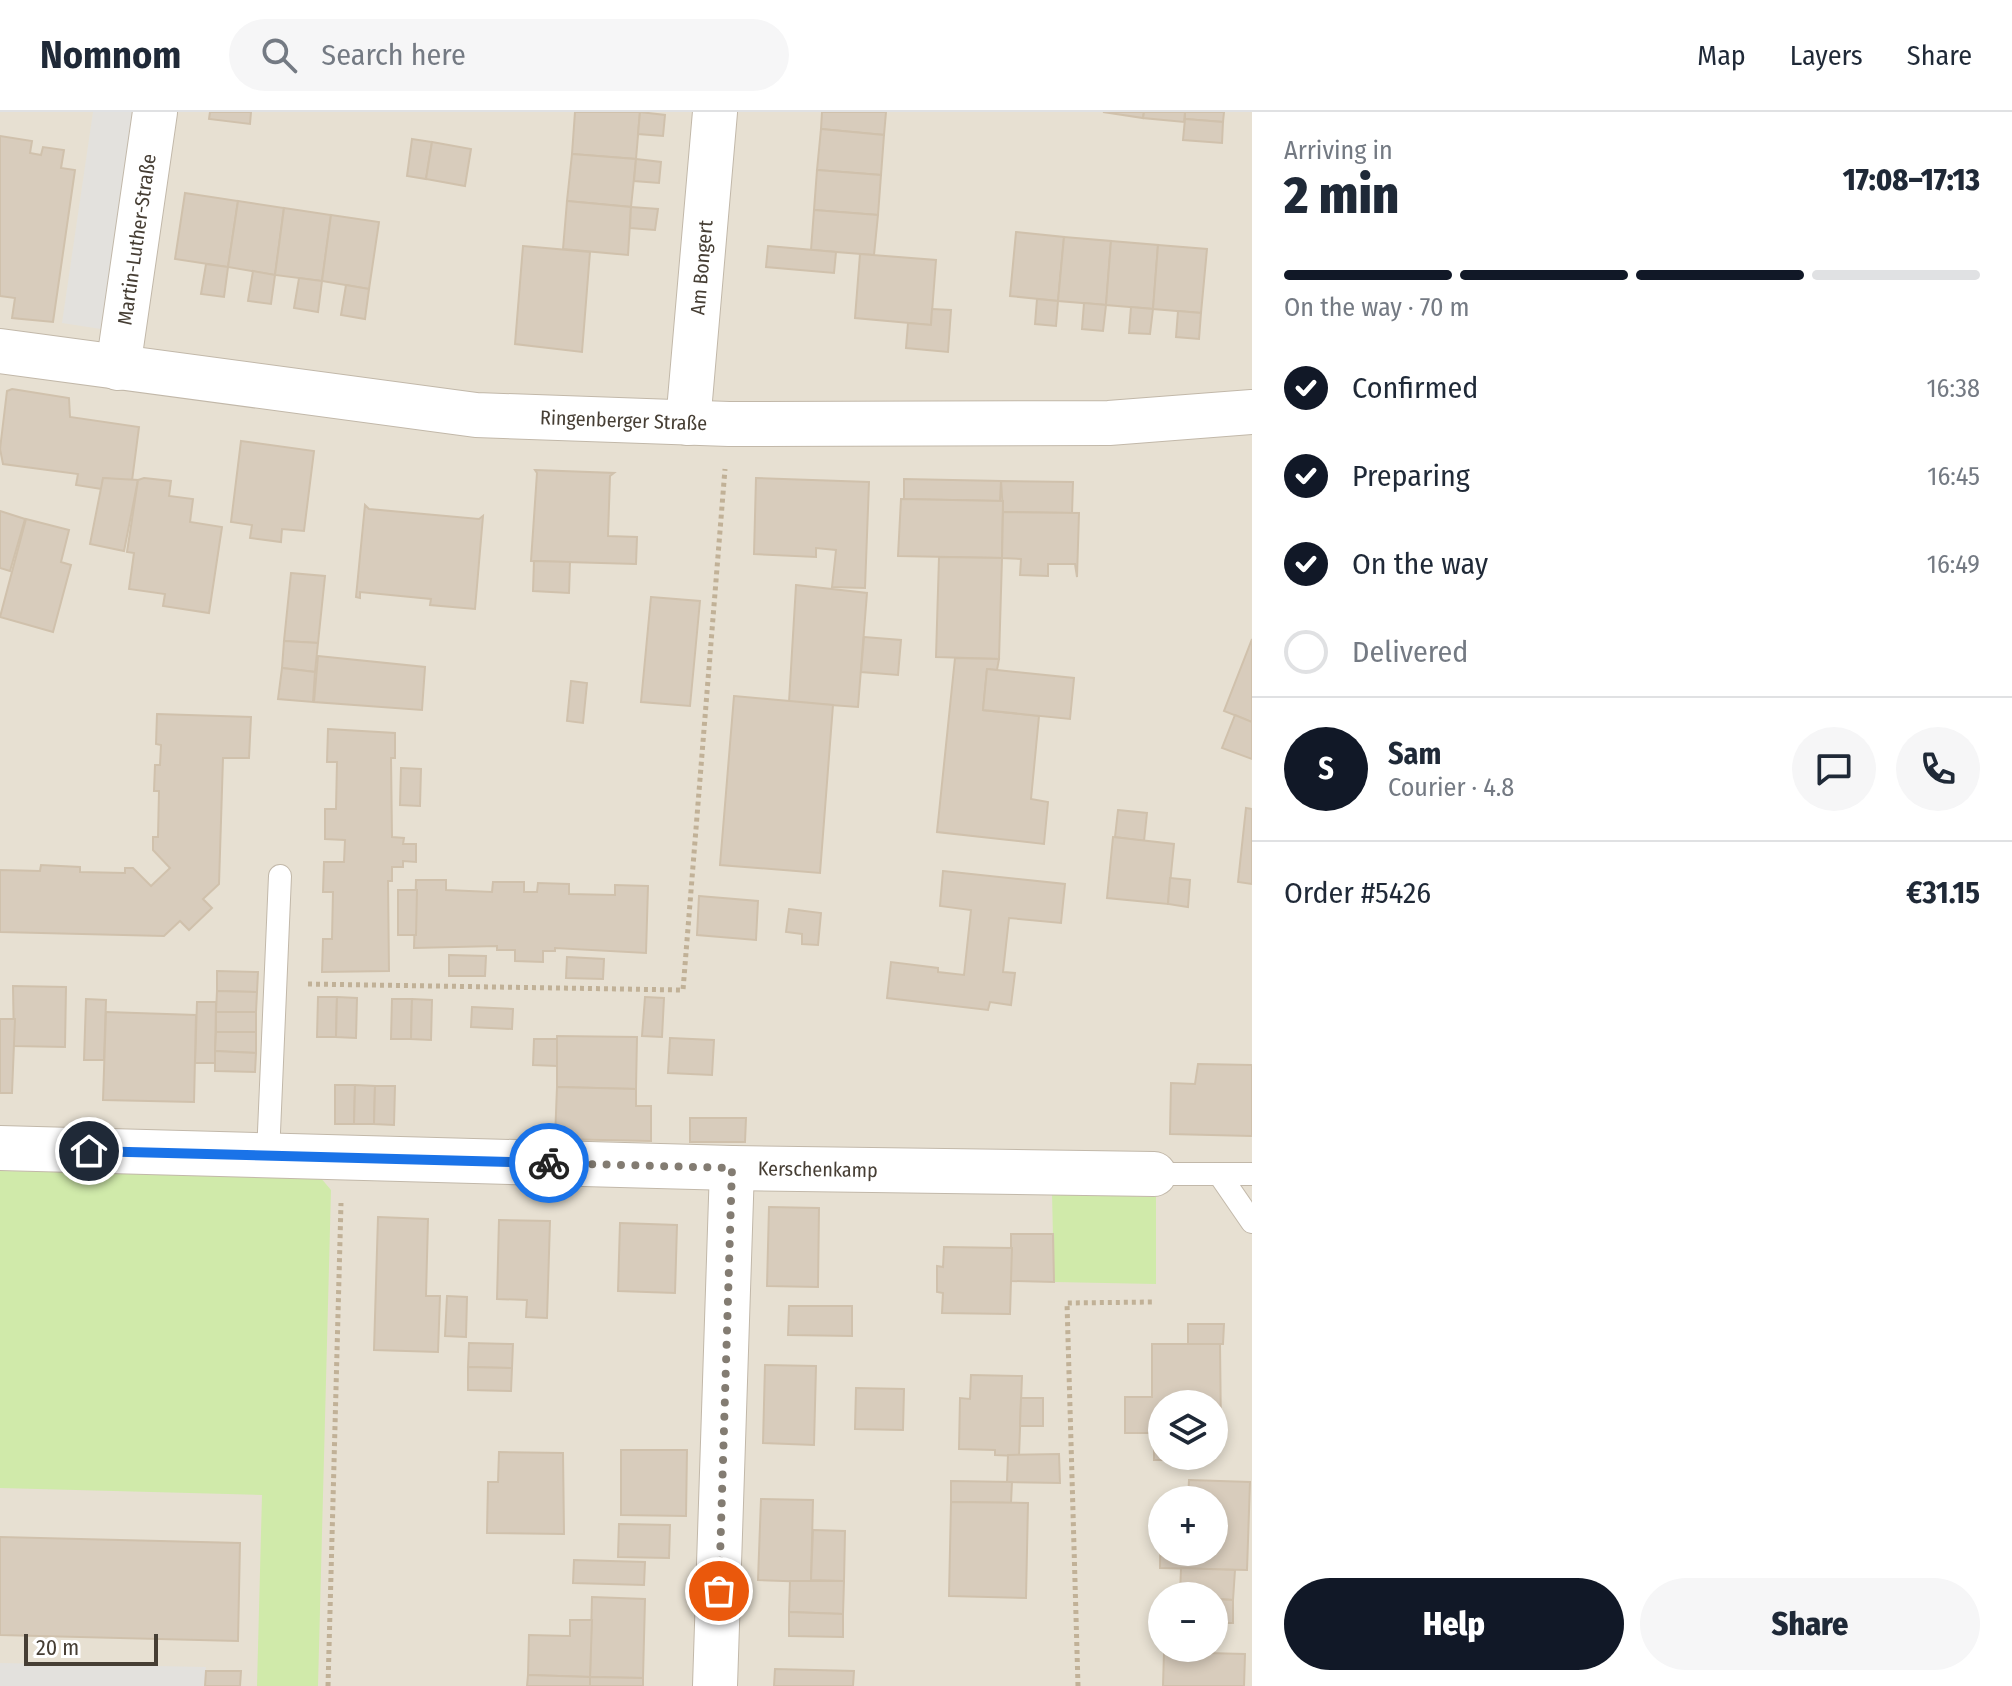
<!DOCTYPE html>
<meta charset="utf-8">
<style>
:root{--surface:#fff;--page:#f6f6f7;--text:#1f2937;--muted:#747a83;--line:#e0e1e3;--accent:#111827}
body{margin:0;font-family:"Fira Sans Condensed",sans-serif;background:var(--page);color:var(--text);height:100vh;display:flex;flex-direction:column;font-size:30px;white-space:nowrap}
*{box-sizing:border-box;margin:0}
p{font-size:26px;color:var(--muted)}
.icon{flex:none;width:44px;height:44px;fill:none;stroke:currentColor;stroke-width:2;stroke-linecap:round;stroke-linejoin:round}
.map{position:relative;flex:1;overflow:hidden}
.details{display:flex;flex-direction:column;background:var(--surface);width:760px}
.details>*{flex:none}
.controls{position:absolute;left:1148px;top:1278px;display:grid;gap:16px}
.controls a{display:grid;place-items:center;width:80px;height:80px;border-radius:50%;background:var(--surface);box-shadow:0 4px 12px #0003;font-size:40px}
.scale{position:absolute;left:24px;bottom:20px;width:134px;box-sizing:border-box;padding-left:8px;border:4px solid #463e34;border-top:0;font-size:22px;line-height:28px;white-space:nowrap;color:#463e34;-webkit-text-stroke:6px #fff;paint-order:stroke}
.pin{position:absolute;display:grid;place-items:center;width:68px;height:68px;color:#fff;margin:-34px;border:4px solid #fff;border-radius:50%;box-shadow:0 2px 8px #0007}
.courier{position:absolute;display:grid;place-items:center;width:80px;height:80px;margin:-40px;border:6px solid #1a73e8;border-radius:50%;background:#fff;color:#222;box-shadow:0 2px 10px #0007}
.head em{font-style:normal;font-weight:800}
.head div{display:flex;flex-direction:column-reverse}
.head{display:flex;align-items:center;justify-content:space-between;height:136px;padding:0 32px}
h1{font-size:52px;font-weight:800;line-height:60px}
.bar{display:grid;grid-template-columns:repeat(4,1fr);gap:12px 8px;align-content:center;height:96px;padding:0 32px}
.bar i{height:10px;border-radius:6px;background:var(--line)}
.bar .current{background:var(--accent)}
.bar p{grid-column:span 4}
.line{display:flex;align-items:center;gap:20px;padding:0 32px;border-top:2px solid var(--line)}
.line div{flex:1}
.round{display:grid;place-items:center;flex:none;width:84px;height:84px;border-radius:42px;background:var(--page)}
ol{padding:0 32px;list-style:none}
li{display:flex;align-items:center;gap:24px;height:88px}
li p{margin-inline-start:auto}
li .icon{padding:8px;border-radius:50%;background:var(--accent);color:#fff;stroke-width:4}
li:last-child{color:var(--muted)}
li i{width:44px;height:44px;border:4px solid var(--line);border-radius:50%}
.cta{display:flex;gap:16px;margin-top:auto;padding:16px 32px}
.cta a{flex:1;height:92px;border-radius:48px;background:var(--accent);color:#fff;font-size:32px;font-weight:800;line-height:92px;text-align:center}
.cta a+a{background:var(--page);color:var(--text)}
header{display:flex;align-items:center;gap:48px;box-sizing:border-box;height:112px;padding:0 40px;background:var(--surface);border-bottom:2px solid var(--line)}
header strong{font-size:38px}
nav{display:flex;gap:44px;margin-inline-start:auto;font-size:28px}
.search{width:560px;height:72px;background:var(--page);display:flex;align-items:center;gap:20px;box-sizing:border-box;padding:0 28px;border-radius:44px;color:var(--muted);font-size:30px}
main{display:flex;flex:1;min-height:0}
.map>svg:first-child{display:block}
.residential{fill:#e7e0d2;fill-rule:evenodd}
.green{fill:#d0eaaa}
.parking{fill:#e3e1dd}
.building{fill:#d8ccbc;stroke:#d0c1ac;stroke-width:2}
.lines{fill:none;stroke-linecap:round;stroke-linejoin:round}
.service-casing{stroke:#c2b8a9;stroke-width:24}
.minor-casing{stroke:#c2b8a9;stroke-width:46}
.path{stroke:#c1b197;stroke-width:5;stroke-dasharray:4 4;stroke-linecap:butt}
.service{stroke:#fff;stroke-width:22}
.minor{stroke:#fff;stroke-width:44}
.done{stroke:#837c72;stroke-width:8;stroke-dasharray:0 14.4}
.route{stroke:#1a73e8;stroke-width:10}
.labels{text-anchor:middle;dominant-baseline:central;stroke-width:6;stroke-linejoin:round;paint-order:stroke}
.street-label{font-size:20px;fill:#463e34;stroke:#fff}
</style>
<header>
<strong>Nomnom</strong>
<div class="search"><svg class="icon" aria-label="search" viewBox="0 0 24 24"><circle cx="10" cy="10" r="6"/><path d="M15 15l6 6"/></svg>Search here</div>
<nav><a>Map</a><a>Layers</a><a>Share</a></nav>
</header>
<main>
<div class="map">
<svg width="1252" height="1574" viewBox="0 0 1252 1574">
<rect width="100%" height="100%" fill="#f3eee4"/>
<path class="residential" d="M0 0H1252V1574H0ZM1162 1292H1214V1344H1162ZM1162 1388H1214V1440H1162ZM1162 1484H1214V1536H1162Z"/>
<g class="green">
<path d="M0 1059 320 1065 331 1078 318 1574H257L262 1383 0 1376Z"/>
<path d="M1052 1081 1156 1085V1172L1054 1170Z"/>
</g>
<g class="parking">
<path d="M93 0H133L101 217 62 211Z"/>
<path d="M0 1551 206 1555 205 1574H0Z"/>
</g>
<g class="building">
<path d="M210 0H251L250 12 209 7Z"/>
<path d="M575 0H640L636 47 572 42Z"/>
<path d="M640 0 665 3 663 24 638 22Z"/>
<path d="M822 0H886L884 23 821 17Z"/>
<path d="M1103 0H1144L1143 6Z"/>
<path d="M1144 0H1185L1184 10 1143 6Z"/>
<path d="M1185 0H1224L1223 10 1185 7Z"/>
<path d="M1185 7 1223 10 1222 31 1183 28Z"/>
<path d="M821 17 884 23 881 63 817 58Z"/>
<path d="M0 24 32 29 30 41 41 43 43 35 64 38 61 56 75 58 53 210 12 206 15 186 0 184Z"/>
<path d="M412 27 432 30 426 67 407 64Z"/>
<path d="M432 30 471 37 465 74 426 67Z"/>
<path d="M572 42 636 47 631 95 567 89Z"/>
<path d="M636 47 661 50 659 71 634 69Z"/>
<path d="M817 58 881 63 878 103 814 98Z"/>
<path d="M185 81 238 89 228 155 175 147Z"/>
<path d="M238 89 284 96 275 163 228 155Z"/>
<path d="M567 89 631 95 628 143 563 137Z"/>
<path d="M631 95 658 97 655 118 630 116Z"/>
<path d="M284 96 331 103 322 169 275 163Z"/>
<path d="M814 98 878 103 874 143 811 138Z"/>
<path d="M331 103 379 110 369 177 322 169Z"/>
<path d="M1016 120 1064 125 1058 189 1010 184Z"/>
<path d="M1064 125 1111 129 1106 193 1058 189Z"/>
<path d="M1111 129 1158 133 1153 197 1106 193Z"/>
<path d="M1158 133 1207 137 1201 201 1153 197Z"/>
<path d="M523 134 590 140 582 240 515 232Z"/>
<path d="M768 134 836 140 834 161 766 155Z"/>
<path d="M860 142 936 148 931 213 855 206Z"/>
<path d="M206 152 228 155 224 185 201 182Z"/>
<path d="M253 159 275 163 271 192 248 189Z"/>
<path d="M299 166 322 169 318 200 294 196Z"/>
<path d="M346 173 369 177 365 207 341 203Z"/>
<path d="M1037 187 1058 189 1056 214 1035 212Z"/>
<path d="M1084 191 1106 193 1103 219 1082 217Z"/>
<path d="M1131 195 1153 197 1150 222 1129 221Z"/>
<path d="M932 197 951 198 948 240 906 236 908 211 931 213Z"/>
<path d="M1178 199 1201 201 1199 227 1176 225Z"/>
<path d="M12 277 69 286 70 305 139 315 132 369 103 366 102 377 76 373 78 362 3 352 0 337 7 279Z"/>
<path d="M241 329 314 339 304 419 282 417 281 430 250 426 252 413 231 410Z"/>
<path d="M535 358 614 361 610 364 608 424 637 425 636 452 531 449 537 361Z"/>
<path d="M103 366 138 368 124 439 90 432Z"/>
<path d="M144 366 171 369 169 384 193 387 190 410 222 415 209 501 163 494 165 482 129 477 134 441 127 440 138 368Z"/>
<path d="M756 366 869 370 865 476 832 475 836 438 816 436V445L754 442Z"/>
<path d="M904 367 1001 369 1000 389 904 387Z"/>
<path d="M1001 369 1073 370 1072 401 1003 400Z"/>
<path d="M901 387 1003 389 1002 446 898 444Z"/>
<path d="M365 393 369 397 479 407 483 404 475 497 430 493 431 487 360 480V486L356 485Z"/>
<path d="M0 399 25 407 10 459 0 456Z"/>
<path d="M1003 400 1079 401 1077 465 1075 452H1048V464L1020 463 1021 447 1002 446Z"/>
<path d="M26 407 69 418 61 450 71 453 53 520 0 505Z"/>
<path d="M939 445 1002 446 999 547 936 545Z"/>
<path d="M534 449 570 450 569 481 533 479Z"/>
<path d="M291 461 325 464 318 531 284 529Z"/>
<path d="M796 473 867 481 858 595 789 590Z"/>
<path d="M651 485 700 489 690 594 641 590Z"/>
<path d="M864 525 901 528 898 563 861 560Z"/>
<path d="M1252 527V610L1224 599Z"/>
<path d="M284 529 318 531 315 560 282 556Z"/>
<path d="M318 544 425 555 422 598 314 590Z"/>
<path d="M955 546 999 547 997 558 987 557 983 598 1039 604 1031 687 1048 690 1044 732 937 720Z"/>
<path d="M282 556 315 560 313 590 278 587Z"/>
<path d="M987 557 1074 566 1070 607 983 598Z"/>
<path d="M571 569 587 571 583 611 567 609Z"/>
<path d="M734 584 833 593 820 761 720 753Z"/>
<path d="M157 602 251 605 249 646H223L219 772 203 787 212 796 189 818 180 809 164 824 0 820V758L40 759 41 753 80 755V760L125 761V756H133L151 774 170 756 153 738V725H158L159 679H154L155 653H160L161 633 156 632Z"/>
<path d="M1235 603 1252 610V647L1222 636Z"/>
<path d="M328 617 395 621V646H391L392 725 404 726 403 732H416V750L403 749V755H392V769H388L389 859 322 860 323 827H332L333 780H323L324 750H344L345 728 325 727V697H336L337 650H327Z"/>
<path d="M401 656 421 657 420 694 400 693Z"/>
<path d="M1246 696 1252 697V772L1238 770Z"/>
<path d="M1118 698 1147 701 1144 729 1115 725Z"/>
<path d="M1113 725 1174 732 1168 792 1107 786Z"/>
<path d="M943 759 1065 772 1061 811 1009 806 1003 860 1015 861 1011 893 990 890 988 898 887 886 891 850 938 856V860L964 863 971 798 940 794Z"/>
<path d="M1170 766 1190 768 1188 795 1168 792Z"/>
<path d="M416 768H446V778L492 780 493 770H524V780H537L538 771 569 772V782L615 783V773L648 774 646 841 555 836V839H543V850L515 849V838H497V834L414 836Z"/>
<path d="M398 778H417L416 823H398Z"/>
<path d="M699 784 758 789 756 828 697 823Z"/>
<path d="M789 797 821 801 818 833 802 832V822L786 820Z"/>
<path d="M449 843 486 844 485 864H449Z"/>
<path d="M567 845 604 847 603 867 566 866Z"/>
<path d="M217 859 258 860 257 880 217 879Z"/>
<path d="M13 874 66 875 65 935 14 934Z"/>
<path d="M217 879 257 880 256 900H216Z"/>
<path d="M318 885H337L336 925H317Z"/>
<path d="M337 885 357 886 356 926 336 925Z"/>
<path d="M645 885 664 886 662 925 642 924Z"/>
<path d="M86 887 106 888 104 948H84Z"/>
<path d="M392 887H412L411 927H391Z"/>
<path d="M412 887 432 888 431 928 411 927Z"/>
<path d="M197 890H216L215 951H195Z"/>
<path d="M472 895 513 897 512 917 471 915Z"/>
<path d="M106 900 196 903 194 990 103 988Z"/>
<rect x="216" y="900" width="40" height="20"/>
<path d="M0 907H15L12 981H0Z"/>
<path d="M216 920H256V941L215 939Z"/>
<path d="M557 924 637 925 636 977 557 975Z"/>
<path d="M670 926 714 928 712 963 668 961Z"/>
<path d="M534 927H557V954L533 953Z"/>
<path d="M215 939 256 941 255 960 215 959Z"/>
<path d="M1198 952 1252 953V1024L1170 1022 1171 971 1195 972Z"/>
<path d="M335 973H355L354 1012H335Z"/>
<path d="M355 973 375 974 374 1012H354Z"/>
<path d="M375 974H395L394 1013 374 1012Z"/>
<path d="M557 975 636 977V994H651V1029L555 1027Z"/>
<path d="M690 1006H746L745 1030H690Z"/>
<path d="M769 1095 819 1096 818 1175 767 1174Z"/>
<path d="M378 1105 428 1107 426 1184H440L438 1240 374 1238Z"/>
<path d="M499 1108 550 1109 547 1206 526 1205 527 1188 497 1187Z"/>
<path d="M620 1111 677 1113 675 1181 618 1179Z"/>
<path d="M1011 1122H1053L1054 1170 1011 1169Z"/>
<path d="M944 1135 1012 1136 1010 1202 942 1201 943 1181 937 1180V1154L943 1155Z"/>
<path d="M447 1184 467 1185 466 1225 445 1224Z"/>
<path d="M789 1194H852V1224L788 1223Z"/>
<path d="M1188 1212H1224L1223 1232H1188Z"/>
<path d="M469 1231 513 1232 512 1256 468 1255Z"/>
<path d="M1152 1232H1220L1221 1320 1214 1321V1292H1162V1321H1125V1285H1152Z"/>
<path d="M765 1253 816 1254 814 1333 763 1331Z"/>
<path d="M468 1255 512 1256 511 1279 468 1278Z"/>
<path d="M971 1263 1022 1264 1019 1344 995 1343V1338L959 1337 960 1286 970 1287Z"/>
<path d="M856 1276 904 1277 903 1318 855 1317Z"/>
<path d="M1021 1286H1043V1314H1020Z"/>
<path d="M1154 1321H1162V1344H1205V1348H1154Z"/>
<path d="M621 1338H687L686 1404 621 1403Z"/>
<path d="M499 1340 563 1341 564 1422 487 1421 488 1370H498Z"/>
<path d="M1059 1342 1060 1371 1007 1370 1008 1343Z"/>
<path d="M1189 1368 1250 1370 1247 1458 1160 1456 1161 1391 1162 1440H1214V1388H1188Z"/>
<path d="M951 1369 1012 1370 1011 1391 951 1390Z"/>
<path d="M761 1387 813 1388 811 1470 758 1468Z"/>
<path d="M951 1390 1028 1391 1026 1486 949 1484Z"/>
<path d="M619 1412 670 1413 669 1446 618 1445Z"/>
<path d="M813 1418 845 1419 844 1469 811 1468Z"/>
<path d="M0 1425 240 1431 238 1529 0 1523Z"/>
<path d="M574 1448 645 1450 644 1473 573 1471Z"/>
<path d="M1181 1456 1235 1458 1233 1488 1180 1484Z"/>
<path d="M790 1469H844L843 1502 789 1500Z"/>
<path d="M592 1485 645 1487 643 1566 590 1565Z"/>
<path d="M1214 1487 1233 1488V1511H1214Z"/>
<path d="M789 1500 843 1502V1525L789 1524Z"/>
<path d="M570 1508H592L590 1565 528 1563 529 1523 570 1524Z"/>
<path d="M1164 1540 1245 1542 1244 1574H1163Z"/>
<path d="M775 1557 854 1559 853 1574H774Z"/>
<path d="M206 1559H241L240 1574H205Z"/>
<path d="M528 1563 590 1565V1574H527Z"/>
<path d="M590 1565 643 1566V1574H590Z"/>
</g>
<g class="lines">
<defs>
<g id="service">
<path d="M268 1043 280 764"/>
<path d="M1154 1062H1252"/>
<path d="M1219 1062 1252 1110"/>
</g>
<g id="minor">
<path id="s1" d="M0 239 476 303 729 312 1109 311 1252 300"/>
<path id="s2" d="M118 256 155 0"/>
<path id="s3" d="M688 311 715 0"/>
<path id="s4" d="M0 1036 732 1056 1154 1062"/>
<path d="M715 1574 732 1056"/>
</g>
</defs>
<use href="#service" class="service-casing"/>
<use href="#minor" class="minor-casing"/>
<g class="path">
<path d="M308 872 683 878 725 357"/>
<path d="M328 1574 341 1091"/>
<path d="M1078 1574 1067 1191 1153 1190"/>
</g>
<use href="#service" class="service"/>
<use href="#minor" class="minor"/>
</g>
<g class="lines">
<path class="done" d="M549 1051 732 1056 719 1479"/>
<path class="route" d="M89 1039 549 1051"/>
</g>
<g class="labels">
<g class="street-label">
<text stroke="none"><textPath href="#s2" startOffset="130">Martin-Luther-Straße</textPath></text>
<text stroke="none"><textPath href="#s3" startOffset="156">Am Bongert</textPath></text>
<text stroke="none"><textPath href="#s1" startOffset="628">Ringenberger Straße</textPath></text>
<text stroke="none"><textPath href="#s4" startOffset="818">Kerschenkamp</textPath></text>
</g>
</g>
</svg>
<div class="controls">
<a><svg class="icon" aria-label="layers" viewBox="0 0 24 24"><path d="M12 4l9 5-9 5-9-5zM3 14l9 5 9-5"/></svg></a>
<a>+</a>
<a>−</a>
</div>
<div class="scale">20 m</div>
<div class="pin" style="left:719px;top:1479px;background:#ea580c"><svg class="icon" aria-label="bag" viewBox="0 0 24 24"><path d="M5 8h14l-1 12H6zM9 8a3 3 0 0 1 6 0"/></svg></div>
<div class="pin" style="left:89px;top:1039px;background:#1f2937"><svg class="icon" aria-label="home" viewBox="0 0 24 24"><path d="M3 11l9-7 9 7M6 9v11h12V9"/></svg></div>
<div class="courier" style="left:549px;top:1051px"><svg class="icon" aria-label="bike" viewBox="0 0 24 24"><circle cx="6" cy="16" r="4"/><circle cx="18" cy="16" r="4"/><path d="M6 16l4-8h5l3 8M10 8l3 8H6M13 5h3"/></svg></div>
</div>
<section class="details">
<div class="head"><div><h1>2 min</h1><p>Arriving in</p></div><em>17:08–17:13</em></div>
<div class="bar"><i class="current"></i><i class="current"></i><i class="current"></i><i></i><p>On the way · 70 m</p></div>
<ol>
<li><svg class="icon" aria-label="check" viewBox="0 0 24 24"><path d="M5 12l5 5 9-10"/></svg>Confirmed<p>16:38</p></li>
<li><svg class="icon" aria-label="check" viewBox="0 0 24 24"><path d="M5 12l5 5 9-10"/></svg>Preparing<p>16:45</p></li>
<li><svg class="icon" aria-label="check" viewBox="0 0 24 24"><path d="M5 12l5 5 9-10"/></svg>On the way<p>16:49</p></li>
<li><i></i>Delivered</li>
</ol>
<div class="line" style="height:144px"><b class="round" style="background:var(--accent);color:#fff">S</b><div><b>Sam</b><p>Courier · 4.8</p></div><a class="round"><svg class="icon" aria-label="chat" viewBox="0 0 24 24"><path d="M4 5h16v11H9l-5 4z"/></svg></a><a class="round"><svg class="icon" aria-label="phone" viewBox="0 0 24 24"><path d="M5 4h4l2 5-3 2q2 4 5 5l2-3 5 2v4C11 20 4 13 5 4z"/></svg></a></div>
<div class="line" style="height:104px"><div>Order #5426</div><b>€31.15</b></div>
<div class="cta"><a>Help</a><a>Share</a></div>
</section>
</main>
